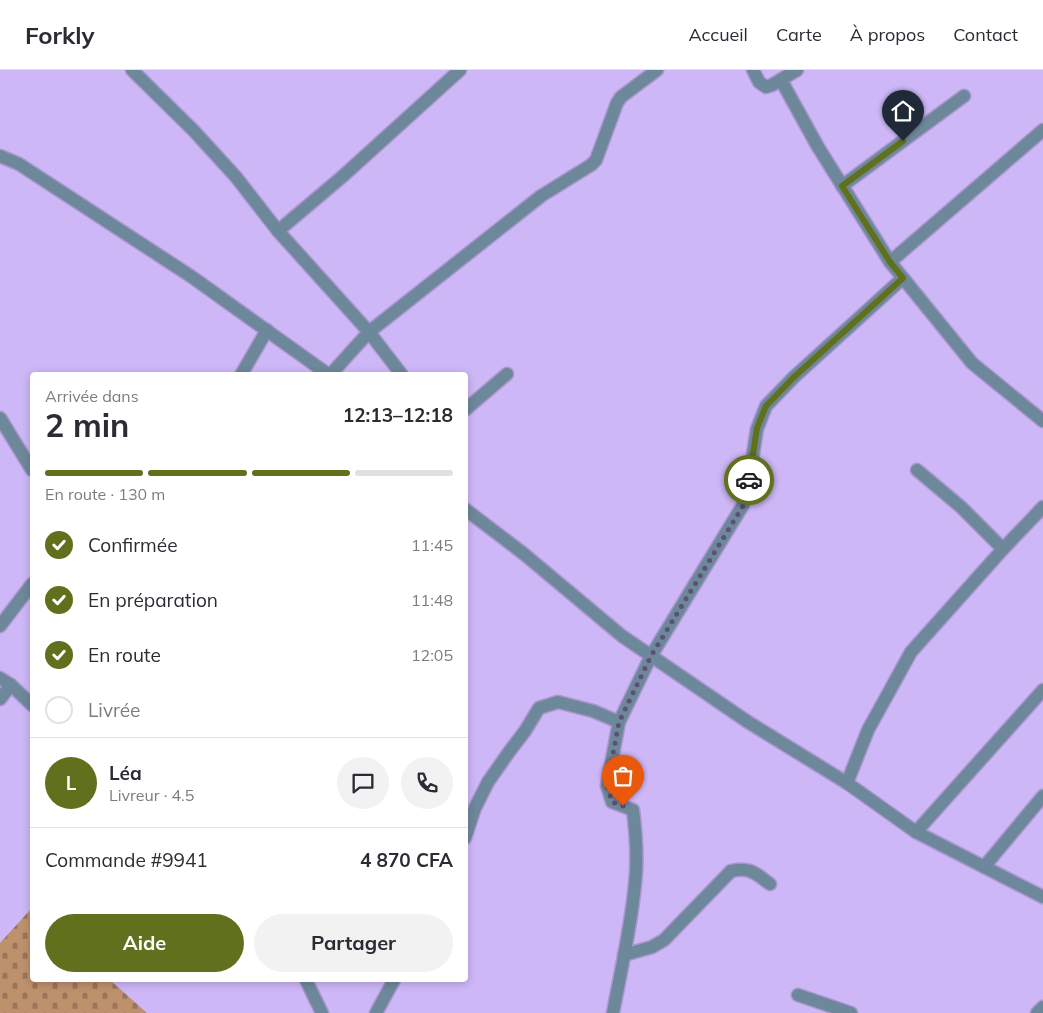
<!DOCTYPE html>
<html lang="fr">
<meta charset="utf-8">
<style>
:root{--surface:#fff;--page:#f2f2f3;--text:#2b2b33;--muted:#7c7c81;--line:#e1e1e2;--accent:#60701c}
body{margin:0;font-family:Mulish,sans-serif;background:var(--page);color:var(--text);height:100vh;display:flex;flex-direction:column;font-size:19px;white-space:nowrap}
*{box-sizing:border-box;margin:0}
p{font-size:16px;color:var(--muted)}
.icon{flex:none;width:28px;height:28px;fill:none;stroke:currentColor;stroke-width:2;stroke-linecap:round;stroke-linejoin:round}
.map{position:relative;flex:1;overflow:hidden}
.sheet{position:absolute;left:30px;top:302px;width:438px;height:610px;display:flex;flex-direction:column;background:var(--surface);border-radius:5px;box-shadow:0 2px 8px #0003}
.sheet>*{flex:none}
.pin{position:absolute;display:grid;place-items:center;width:42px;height:42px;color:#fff;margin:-51px -21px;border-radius:50% 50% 50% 0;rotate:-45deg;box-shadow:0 0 5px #0007}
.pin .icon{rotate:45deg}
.courier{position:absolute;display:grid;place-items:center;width:50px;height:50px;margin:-25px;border:4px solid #60701c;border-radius:50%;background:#fff;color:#222;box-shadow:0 1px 6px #0007}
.summary em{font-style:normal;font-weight:700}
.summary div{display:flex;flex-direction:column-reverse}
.summary{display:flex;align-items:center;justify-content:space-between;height:85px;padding:0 15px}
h1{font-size:32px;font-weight:700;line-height:38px}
.bar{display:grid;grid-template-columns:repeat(4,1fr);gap:8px 5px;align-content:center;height:60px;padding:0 15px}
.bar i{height:6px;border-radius:4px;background:var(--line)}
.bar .current{background:var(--accent)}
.bar p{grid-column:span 4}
.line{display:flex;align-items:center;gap:12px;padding:0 15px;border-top:1px solid var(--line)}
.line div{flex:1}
.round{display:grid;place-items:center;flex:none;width:52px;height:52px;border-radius:26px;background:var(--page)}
ol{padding:0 15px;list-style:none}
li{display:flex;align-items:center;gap:15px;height:55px}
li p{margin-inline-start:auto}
li .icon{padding:5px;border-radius:50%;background:var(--accent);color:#fff;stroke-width:4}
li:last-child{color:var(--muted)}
li i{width:28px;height:28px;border:2px solid var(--line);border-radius:50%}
.cta{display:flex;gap:10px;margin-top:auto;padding:10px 15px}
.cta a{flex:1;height:58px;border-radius:30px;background:var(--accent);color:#fff;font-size:20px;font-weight:700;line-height:58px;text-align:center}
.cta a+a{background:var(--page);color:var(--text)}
header{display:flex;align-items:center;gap:30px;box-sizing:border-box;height:70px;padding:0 25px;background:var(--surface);border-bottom:1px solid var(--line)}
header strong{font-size:24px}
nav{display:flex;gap:28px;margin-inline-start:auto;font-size:18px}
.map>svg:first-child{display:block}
.cemetery{fill:url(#cemetery-stones)}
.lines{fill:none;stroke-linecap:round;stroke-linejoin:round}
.street-casing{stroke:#ab97cf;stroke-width:15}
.street{stroke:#6e889b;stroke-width:12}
.done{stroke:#5d5076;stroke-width:5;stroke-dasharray:0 9}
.route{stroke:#60701c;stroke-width:6}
</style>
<header>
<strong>Forkly</strong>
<nav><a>Accueil</a><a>Carte</a><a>À propos</a><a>Contact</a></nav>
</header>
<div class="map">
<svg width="1043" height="943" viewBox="0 0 1043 943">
<defs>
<pattern id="cemetery-stones" width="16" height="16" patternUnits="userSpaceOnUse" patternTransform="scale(1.25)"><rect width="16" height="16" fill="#be916d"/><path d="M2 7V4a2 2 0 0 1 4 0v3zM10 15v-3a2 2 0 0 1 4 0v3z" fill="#9a755a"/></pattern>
</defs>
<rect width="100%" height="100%" fill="#cdb7f7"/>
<path class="cemetery" d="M31 839 32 840V910H110L147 943H0V873Z"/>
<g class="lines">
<defs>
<g id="street">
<path d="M132 0 194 61 236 107 278 161 369 262 402 305"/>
<path d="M753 0 759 12 766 17 772 15 797 0"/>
<path d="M781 10 818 77 890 192 972 293 1043 351"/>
<path d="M0 86 19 94 192 207 329 305"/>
<path d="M842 116 964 26"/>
<path d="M278 161 343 106 460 0"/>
<path d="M890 192 1043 60"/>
<path d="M241 305 267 260"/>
<path d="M330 305 369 262 541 126 591 95 596 90 617 33 621 27 657 0"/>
<path d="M465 340 507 304"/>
<path d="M0 348 32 400"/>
<path d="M917 400 961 437 1003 479"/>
<path d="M465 439 524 484 622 566 748 652 847 713 916 762 1043 827"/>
<path d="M0 556 32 514"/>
<path d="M0 608 11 615 32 635"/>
<path d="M0 629 11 615"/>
<path d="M847 713 868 660 911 582 1003 479 1043 437"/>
<path d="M916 762 1043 620"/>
<path d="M465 768 475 738 488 712 509 682 525 661 539 638 558 632 593 641 619 652"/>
<path d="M984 797 1043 726"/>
<path d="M624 885 652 877 664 870 731 801C751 797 755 803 770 814"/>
<path d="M306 910 322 943"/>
<path d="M798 925 851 943"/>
<path d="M376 943 394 910"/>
<path d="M613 943C621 900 631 857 635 814 638 790 636 764 633 740L612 732 607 716 619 652 651 586 743 435 748 415 757 359 766 336 794 307 903 208"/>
<path d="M1037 943 1043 937"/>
</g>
</defs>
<use href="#street" class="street-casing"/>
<use href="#street" class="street"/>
</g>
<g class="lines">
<path class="done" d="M623 736 612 732 607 716 619 652 651 586 743 436 749 410"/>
<path class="route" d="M749 410 757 358 766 336 794 307 903 208 890 192 842 116 903 71"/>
</g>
</svg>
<div class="pin" style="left:623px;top:736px;background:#ea580c"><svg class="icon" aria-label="bag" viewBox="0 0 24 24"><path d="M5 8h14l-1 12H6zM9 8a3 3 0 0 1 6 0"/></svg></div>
<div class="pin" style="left:903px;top:71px;background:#1f2937"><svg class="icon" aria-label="home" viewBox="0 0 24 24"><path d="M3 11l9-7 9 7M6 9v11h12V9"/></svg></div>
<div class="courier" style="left:749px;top:410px"><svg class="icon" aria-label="car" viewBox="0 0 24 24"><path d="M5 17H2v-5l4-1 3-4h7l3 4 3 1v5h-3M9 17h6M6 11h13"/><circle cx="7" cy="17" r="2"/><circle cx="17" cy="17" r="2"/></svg></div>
<section class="sheet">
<div class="summary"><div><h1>2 min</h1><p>Arrivée dans</p></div><em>12:13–12:18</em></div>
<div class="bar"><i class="current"></i><i class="current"></i><i class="current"></i><i></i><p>En route · 130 m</p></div>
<ol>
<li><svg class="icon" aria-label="check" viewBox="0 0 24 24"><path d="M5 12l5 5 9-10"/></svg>Confirmée<p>11:45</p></li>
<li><svg class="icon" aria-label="check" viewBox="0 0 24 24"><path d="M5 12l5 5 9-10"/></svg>En préparation<p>11:48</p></li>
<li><svg class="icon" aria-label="check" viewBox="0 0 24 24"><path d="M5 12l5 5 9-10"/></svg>En route<p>12:05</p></li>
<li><i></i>Livrée</li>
</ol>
<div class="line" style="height:90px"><b class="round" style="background:var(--accent);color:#fff">L</b><div><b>Léa</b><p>Livreur · 4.5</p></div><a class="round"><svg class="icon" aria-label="chat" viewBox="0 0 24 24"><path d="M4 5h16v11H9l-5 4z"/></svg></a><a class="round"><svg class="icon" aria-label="phone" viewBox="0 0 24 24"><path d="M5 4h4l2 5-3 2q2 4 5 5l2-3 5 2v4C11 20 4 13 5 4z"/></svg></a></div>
<div class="line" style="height:65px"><div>Commande #9941</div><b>4 870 CFA</b></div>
<div class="cta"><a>Aide</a><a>Partager</a></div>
</section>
</div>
